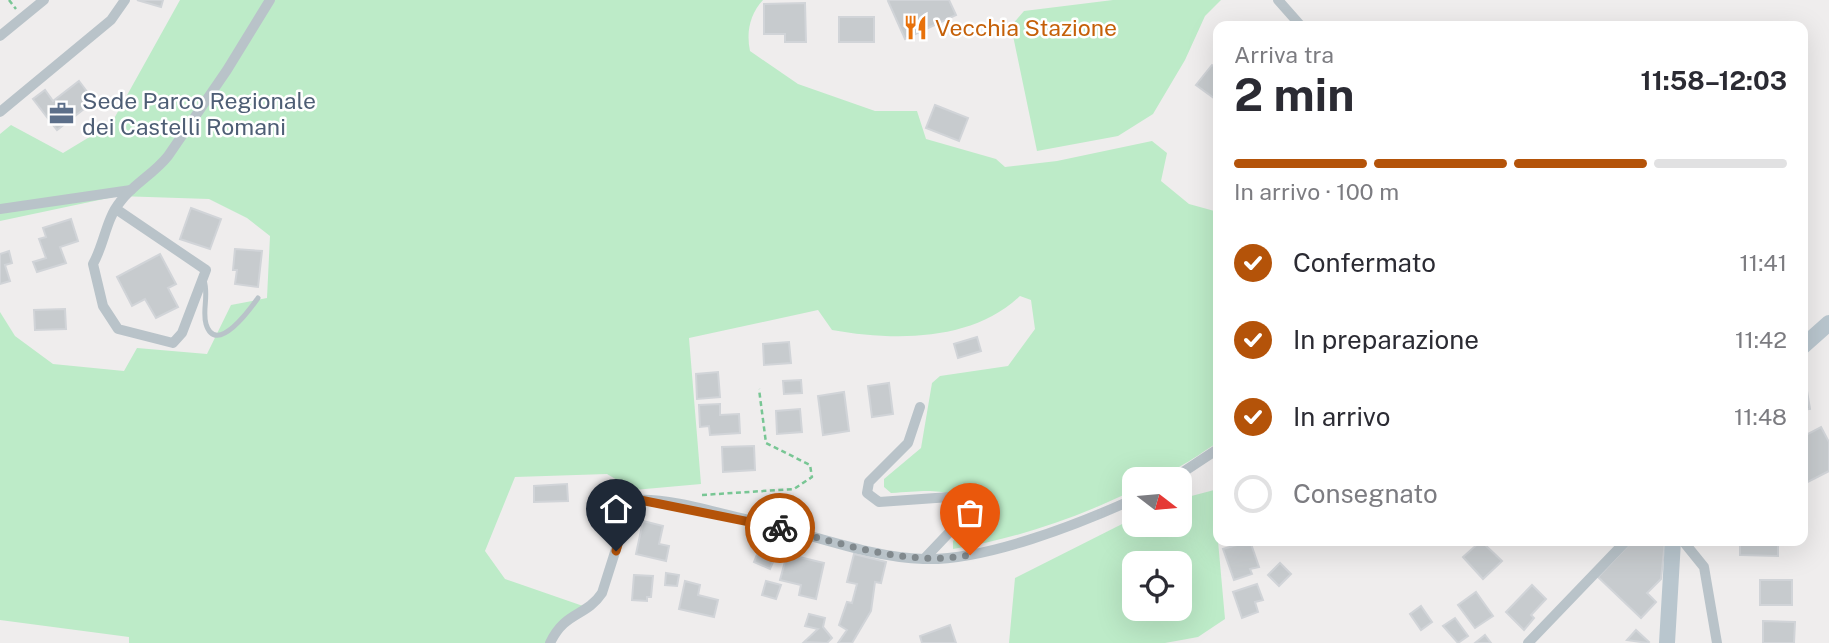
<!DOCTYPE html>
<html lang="it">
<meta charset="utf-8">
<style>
:root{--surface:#fff;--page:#f7f7f7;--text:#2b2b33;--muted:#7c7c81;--line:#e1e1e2;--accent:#b45309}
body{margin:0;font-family:"Public Sans",sans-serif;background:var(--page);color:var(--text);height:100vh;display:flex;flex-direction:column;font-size:26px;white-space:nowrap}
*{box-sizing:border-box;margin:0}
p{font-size:23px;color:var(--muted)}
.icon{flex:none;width:38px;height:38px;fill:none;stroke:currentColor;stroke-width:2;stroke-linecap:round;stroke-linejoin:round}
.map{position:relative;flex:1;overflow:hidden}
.side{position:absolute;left:1213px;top:21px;width:595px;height:525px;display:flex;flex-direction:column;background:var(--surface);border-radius:14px;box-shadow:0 7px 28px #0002}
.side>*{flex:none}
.needle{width:46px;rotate:106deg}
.buttons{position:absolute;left:1122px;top:467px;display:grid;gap:14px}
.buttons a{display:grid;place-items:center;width:70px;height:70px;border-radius:14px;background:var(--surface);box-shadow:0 7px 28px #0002;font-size:35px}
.pin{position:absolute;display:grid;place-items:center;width:60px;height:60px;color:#fff;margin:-72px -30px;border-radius:50% 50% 50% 0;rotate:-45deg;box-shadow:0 0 7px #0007}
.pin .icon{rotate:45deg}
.courier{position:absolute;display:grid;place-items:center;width:70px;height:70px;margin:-35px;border:5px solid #b45309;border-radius:50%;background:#fff;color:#222;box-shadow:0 2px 9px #0007}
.headline em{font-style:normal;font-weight:700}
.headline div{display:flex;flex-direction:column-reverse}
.headline{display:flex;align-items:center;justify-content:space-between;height:119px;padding:0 21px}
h1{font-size:46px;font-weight:700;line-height:52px}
.bar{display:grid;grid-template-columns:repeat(4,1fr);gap:10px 7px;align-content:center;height:84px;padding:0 21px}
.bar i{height:9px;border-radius:5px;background:var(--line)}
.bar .on{background:var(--accent)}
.bar p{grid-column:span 4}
ol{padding:0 21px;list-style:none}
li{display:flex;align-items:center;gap:21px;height:77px}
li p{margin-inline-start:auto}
li .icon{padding:7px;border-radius:50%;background:var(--accent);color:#fff;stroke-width:4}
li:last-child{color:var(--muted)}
li i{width:38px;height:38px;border:4px solid var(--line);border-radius:50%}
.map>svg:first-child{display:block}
.green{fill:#bdebc8;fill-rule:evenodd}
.building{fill:#c7cbce;stroke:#d1d4d8;stroke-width:2}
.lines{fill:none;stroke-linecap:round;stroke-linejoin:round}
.path{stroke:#78c694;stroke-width:2.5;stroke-dasharray:5 3.5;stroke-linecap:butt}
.lane{stroke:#b9c3c9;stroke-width:5}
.street{stroke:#b9c3c9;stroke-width:10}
.secondary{stroke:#b9c6ce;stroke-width:16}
.done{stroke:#81898d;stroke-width:7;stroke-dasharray:0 12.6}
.route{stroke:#b45309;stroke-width:9}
.labels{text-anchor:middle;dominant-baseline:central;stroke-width:5;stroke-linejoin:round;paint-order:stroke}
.food-label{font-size:23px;fill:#c56008;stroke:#fff;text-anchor:start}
.service-label{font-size:23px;fill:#4e5e75;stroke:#fff;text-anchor:start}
</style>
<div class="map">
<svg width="1829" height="643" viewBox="0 0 1829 643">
<rect width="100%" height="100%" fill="#efeded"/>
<g class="green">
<path d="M180 0H763C750 14 746 32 750 51L798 84 875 111H917L926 139 996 159 1005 167 1057 161 1152 141 1167 153 1161 181 1189 204 1218 212V442C1191 460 1167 479 1134 480V490C1077 518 1015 539 953 549V541L981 513C949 485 931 491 891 493L884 487V479L921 448 932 383 940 376 1008 366 1035 329 1031 300 1020 296C972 342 894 341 832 330L818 310 689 338 701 484 634 490 607 474 515 477 485 551 505 579 583 606 546 643H129V637L0 620V312L15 336 53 364 124 371 137 348 207 354 231 305 267 298 270 236 247 218 209 199 118 196 0 221V134L11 125 63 153 111 124Z"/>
<path d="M1113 0H1221L1205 16 1185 60 1153 114 1118 136 1037 151 1011 26 1024 11Z"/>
<path d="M1218 489V541L1225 619 1198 637 1165 643H1009L1015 578 1134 518V525H1180V499ZM1134 564H1180V609H1134Z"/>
</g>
<g class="building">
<path d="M137 0H163L161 7Z"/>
<path d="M890 0H949L956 15 905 39 888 1Z"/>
<path d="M805 3 806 42H785V34H764V4Z"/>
<rect x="839" y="17" width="35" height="25"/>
<path d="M1212 65 1218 69V101L1196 85Z"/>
<path d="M79 81 94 101 57 130 33 99 45 90 53 101Z"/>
<path d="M935 105 968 118 959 141 926 128Z"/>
<path d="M191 208 221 219 210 249 180 239Z"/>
<path d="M71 219 78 241 60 247 66 263 37 272 33 262 46 258 39 239 46 237 43 228Z"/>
<path d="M235 249 262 251 258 287 235 284 237 270H233Z"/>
<path d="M9 251 12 263 5 265 10 281 0 284V254Z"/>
<path d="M160 254 176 284 168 288 178 307 156 318 145 299 132 306 117 277Z"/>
<path d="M65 309 66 329 35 330 34 310Z"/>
<path d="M977 337 981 351 958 358 954 344Z"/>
<path d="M789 342 791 363 764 365 763 344Z"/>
<path d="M718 372 720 397 697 399 696 374Z"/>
<path d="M801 380 802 393 784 394 783 381Z"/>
<path d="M889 383 893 414 872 417 868 386Z"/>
<path d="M1807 391 1810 409 1802 410V392Z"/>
<path d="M844 392 849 431 823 435 818 396Z"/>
<path d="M720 404V415L739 414 740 433 710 435 709 426 700 427 699 405Z"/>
<path d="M800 409 802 432 777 434 776 411Z"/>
<path d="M1821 427 1829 442V471L1804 484 1802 437Z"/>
<path d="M754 446 755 470 723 472 722 447Z"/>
<path d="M567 484 568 501 534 502V486Z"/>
<path d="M643 521 663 526 659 544 669 546 666 561 636 554Z"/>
<path d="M763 540 780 546 770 569 754 562Z"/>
<path d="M1250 541 1259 567 1250 569 1252 574 1234 580 1223 549Z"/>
<path d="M1481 541 1502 561 1483 579 1463 557Z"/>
<path d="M1632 541H1665L1661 579 1647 593 1656 602 1641 618 1598 577Z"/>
<path d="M1740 541H1778V556L1740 555Z"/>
<path d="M787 554 824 563 816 599 799 595 801 585 780 580Z"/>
<path d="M854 554 886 562 881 583 875 582 871 611 852 643H838L847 630 839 625 847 602 852 603 857 584 847 582Z"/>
<path d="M1280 563 1291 574 1279 586 1268 575Z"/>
<path d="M666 573 679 575 677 586 665 585Z"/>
<path d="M634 575 653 576 651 597H647V601L632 600Z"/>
<rect x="1760" y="580" width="32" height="25"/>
<path d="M685 581 700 585 698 595 718 600 714 617 679 609Z"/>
<path d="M766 581 781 585 776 599 762 595Z"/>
<path d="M1257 584 1263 600 1255 602 1258 612 1242 618 1233 592Z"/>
<path d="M1532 585 1546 599 1531 615 1534 618 1524 630 1506 612Z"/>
<path d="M1476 592 1493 616 1475 628 1458 605Z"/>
<path d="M1421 606 1432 622 1421 630 1410 614Z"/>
<path d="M809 614 825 618 823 627 832 638 827 643 804 642 818 629 805 626Z"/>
<path d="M1455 618 1468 636 1458 643 1443 626Z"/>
<path d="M1763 621 1795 622 1794 643H1763Z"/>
<path d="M950 625 956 643H922L920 636Z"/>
<path d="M1636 630 1649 642 1648 643 1627 640Z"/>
<path d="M1485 635 1491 643H1475Z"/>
</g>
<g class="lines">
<g class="path">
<path d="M9 0 16 9"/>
<path d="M702 495 794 489 812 477 810 465 766 443 759 389"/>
</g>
<path class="lane" d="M204 280C209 296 202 310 206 324 216 357 251 308 258 298"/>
<g class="street">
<path d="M1278 0 1301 26"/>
<path d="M0 36 44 0"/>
<path d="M0 112 111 20 125 0"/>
<path d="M0 209 131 190"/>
<path d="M116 209 206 270 182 333 173 343 118 329 103 306 93 264C104 245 106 219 120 202 133 184 154 174 168 156L227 70 270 0"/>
<path d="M920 407 908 443 869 482 867 493 879 502 950 497 959 503 964 513 963 518 924 559"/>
<path d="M1171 480 1218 449"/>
<path d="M1683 541 1704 567 1717 643"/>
<path d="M550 643C565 611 586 617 602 593L629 508 636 500C668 497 724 515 757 522 812 534 868 557 924 559 985 561 1079 524 1134 499"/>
<path d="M1528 643 1626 541"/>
</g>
<g class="secondary">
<path d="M1802 347 1829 323"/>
<path d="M1667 643 1673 541"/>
</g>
</g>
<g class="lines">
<path class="done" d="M780 528C843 543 905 567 970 555"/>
<path class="route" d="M616 551 629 508 640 500 780 528"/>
</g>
<defs>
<symbol id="restaurant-bare" viewBox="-9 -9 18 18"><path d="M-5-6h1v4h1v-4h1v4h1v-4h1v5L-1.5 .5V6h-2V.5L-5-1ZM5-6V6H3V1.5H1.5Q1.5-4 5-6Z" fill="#e8710a" stroke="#fff" stroke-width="2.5" paint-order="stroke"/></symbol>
<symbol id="office-bare" viewBox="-9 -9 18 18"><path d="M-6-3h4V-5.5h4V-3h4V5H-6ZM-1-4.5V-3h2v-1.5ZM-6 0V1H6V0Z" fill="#5c6f8a" stroke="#fff" stroke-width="2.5" paint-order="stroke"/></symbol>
</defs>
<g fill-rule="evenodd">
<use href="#restaurant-bare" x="898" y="10" width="35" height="35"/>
<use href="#office-bare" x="44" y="96" width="35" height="35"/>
</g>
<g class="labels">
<g class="food-label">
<text x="935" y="27">Vecchia Stazione</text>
</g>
<g class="service-label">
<text x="82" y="100">Sede Parco Regionale<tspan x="82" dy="26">dei Castelli Romani</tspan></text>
</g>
</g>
</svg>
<div class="buttons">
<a><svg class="needle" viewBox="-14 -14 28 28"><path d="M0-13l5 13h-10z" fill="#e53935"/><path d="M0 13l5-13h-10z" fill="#7c7c81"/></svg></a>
<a><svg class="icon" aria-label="locate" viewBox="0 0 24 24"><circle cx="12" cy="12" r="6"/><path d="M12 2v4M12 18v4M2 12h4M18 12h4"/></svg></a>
</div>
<div class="pin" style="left:970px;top:555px;background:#ea580c"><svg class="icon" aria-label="bag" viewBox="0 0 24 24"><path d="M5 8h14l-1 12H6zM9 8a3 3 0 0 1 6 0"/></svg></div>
<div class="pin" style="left:616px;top:551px;background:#1f2937"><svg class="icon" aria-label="home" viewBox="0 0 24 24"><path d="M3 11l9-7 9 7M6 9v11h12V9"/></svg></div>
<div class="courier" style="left:780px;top:528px"><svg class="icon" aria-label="bike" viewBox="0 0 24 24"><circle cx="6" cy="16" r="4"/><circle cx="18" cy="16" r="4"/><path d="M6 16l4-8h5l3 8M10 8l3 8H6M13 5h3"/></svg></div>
<section class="side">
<div class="headline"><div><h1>2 min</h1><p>Arriva tra</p></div><em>11:58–12:03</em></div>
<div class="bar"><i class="on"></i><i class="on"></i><i class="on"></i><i></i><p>In arrivo · 100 m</p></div>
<ol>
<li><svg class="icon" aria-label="check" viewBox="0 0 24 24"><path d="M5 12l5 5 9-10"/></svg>Confermato<p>11:41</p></li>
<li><svg class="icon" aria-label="check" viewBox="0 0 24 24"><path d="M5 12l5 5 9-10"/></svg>In preparazione<p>11:42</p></li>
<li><svg class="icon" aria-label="check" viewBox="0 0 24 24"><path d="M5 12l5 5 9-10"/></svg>In arrivo<p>11:48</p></li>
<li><i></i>Consegnato</li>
</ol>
</section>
</div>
